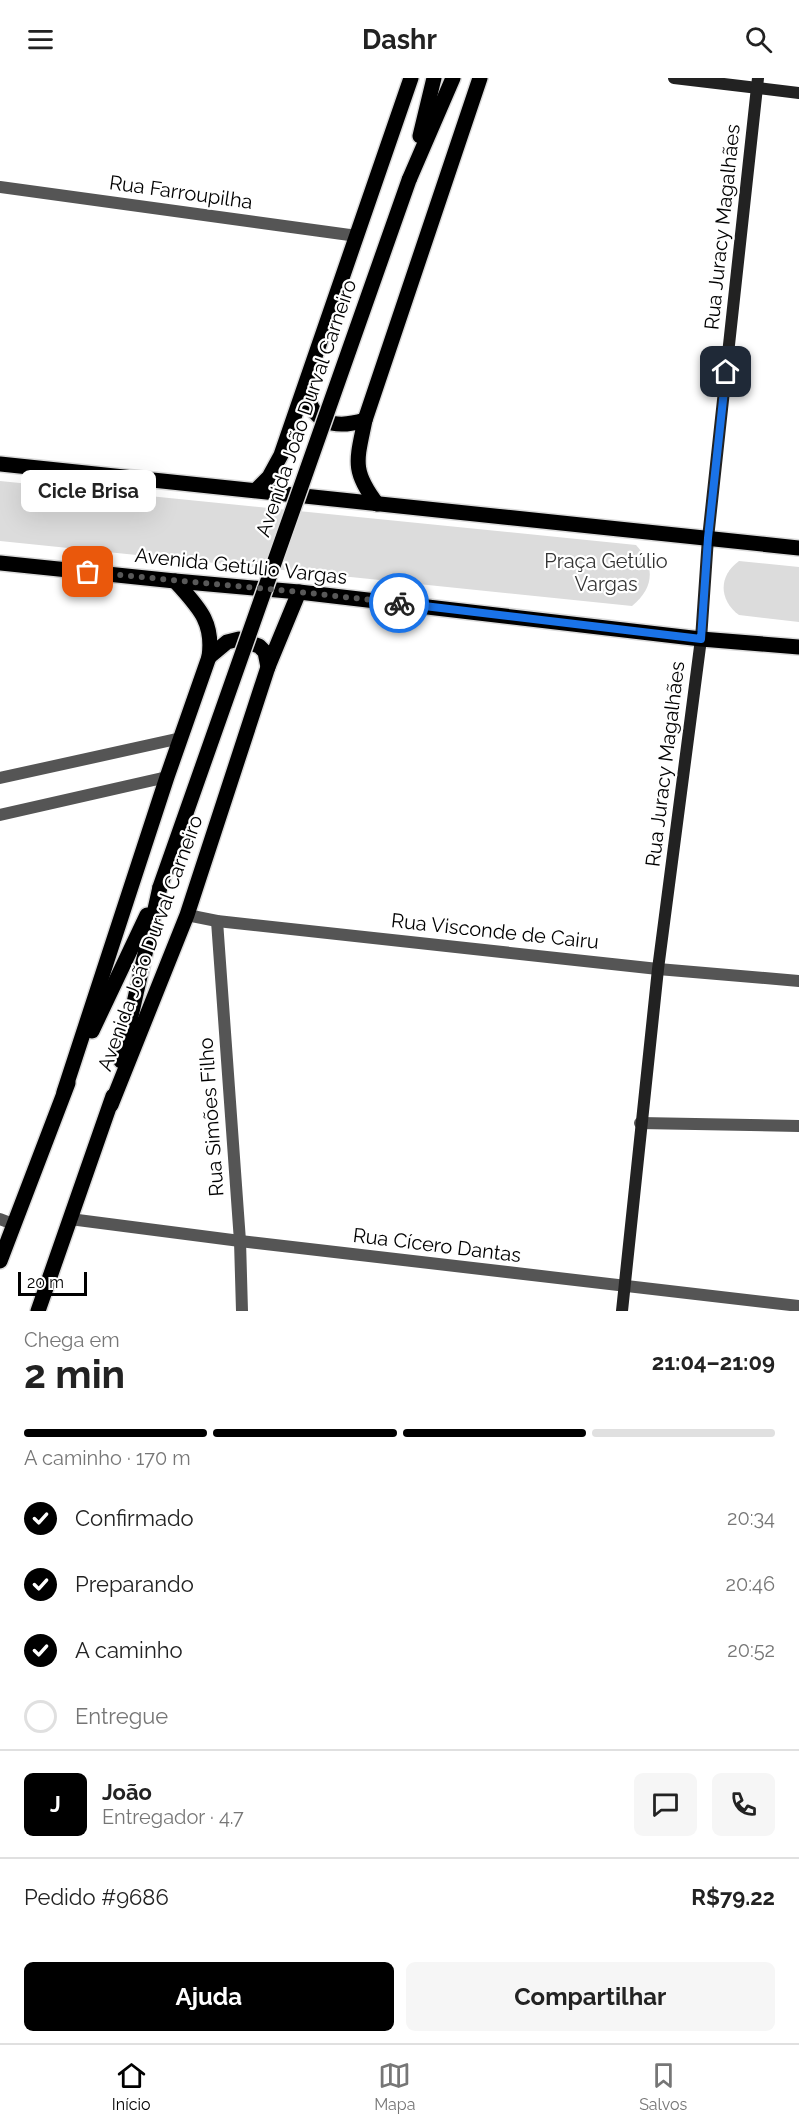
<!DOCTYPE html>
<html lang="pt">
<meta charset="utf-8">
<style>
:root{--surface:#fff;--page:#f6f6f6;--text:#222;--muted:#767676;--line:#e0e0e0;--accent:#000}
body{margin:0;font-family:Raleway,sans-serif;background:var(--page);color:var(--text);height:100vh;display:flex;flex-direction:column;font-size:22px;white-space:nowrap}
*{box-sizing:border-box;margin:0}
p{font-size:20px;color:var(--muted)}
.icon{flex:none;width:33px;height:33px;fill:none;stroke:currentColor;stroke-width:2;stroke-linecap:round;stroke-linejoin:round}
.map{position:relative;height:1233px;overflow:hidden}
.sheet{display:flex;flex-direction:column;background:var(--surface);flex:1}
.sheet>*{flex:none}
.scale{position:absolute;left:18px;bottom:15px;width:69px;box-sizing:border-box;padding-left:6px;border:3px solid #000;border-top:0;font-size:16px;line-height:21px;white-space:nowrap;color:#000;-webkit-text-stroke:4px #fff;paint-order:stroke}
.pin{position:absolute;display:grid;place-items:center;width:51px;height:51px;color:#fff;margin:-26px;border-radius:12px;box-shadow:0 3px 9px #0006}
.courier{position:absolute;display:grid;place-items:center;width:60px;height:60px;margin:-30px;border:4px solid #1a73e8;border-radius:50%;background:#fff;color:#222;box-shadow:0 2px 8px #0007}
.bubble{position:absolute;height:42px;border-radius:9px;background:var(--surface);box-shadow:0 6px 24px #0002;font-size:20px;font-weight:700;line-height:42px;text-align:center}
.headline em{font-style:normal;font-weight:700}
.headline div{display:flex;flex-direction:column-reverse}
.headline{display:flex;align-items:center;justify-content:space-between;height:102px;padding:0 24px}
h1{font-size:39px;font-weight:700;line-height:45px}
.bar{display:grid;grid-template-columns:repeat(4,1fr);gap:9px 6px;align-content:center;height:72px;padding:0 24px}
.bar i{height:8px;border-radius:4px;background:var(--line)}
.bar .selected{background:var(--accent)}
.bar p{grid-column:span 4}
.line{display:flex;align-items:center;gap:15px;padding:0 24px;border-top:2px solid var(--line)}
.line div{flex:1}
.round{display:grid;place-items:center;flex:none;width:63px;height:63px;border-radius:9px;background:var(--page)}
ol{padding:0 24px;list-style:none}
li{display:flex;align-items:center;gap:18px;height:66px}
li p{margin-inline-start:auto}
li .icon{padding:6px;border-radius:50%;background:var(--accent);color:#fff;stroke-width:4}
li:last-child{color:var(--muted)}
li i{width:33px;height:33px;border:3px solid var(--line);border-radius:50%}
.primary-button{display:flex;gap:12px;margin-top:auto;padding:12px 24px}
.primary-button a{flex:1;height:69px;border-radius:9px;background:var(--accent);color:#fff;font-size:24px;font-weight:700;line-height:69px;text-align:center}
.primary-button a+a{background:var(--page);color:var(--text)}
header{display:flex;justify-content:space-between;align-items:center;height:78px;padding:0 24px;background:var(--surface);font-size:27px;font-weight:700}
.dock{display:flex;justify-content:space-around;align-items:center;height:84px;border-top:2px solid var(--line);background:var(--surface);font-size:16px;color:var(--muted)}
.dock a{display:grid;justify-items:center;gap:3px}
.dock .selected{color:var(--accent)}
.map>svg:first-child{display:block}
.green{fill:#dcdcdc}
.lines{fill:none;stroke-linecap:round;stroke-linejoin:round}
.primary-casing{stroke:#dbdbdb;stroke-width:18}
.lane{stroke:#555;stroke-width:12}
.street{stroke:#555;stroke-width:12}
.secondary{stroke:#222;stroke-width:12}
.primary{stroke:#000;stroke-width:15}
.primary-bridge-casing{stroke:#dbdbdb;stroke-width:18;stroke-linecap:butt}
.primary-bridge{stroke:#000;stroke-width:15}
.done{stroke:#595959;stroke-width:6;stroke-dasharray:0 10.8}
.route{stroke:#1a73e8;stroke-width:8}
.labels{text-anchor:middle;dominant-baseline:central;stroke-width:4.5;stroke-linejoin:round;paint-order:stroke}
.street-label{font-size:20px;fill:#000;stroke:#fff}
.park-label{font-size:20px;fill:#333;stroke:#fff}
</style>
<header><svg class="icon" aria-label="menu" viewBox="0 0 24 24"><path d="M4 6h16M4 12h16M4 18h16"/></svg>Dashr<svg class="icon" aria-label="search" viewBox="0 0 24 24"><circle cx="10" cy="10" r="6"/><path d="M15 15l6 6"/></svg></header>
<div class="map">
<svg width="799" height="1233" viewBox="0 0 799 1233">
<rect width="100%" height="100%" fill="#fff"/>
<g class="green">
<path d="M0 403 636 467C655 488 655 509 632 528L0 463Z"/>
<path d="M739 483 799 489V544L739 537C719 522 718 498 739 483Z"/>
</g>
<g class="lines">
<defs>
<g id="primary">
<path d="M420 58 434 0"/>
<path d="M409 102 453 0"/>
<path d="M306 308C310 345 333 352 365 342"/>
<path d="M0 386 799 470"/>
<path d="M256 412 269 399 281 377 411 0"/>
<path d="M377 426C351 392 357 382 365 342L480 0"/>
<path d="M0 485 175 503 299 514 701 561 799 569"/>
<path d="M209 579 227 564 239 561 259 568 265 574 268 589"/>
<path d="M92 953 147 837"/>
<path d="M121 983 160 809"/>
<path d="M64 1014 167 699 209 579C214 543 198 529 175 503"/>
<path d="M111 1027 187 837 268 589 299 514"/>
<path d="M0 1183 68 1005"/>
<path d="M38 1233 113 1018"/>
</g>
</defs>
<use href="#primary" class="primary-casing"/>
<path class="lane" d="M640 1045 799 1048"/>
<g class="street">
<path d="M0 109 357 158"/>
<path d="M0 700 181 660"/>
<path d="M0 737 167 699"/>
<path d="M187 837 217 843 658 891 799 903"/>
<path d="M217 843 240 1163 242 1233"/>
<path d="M0 1141 13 1146"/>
<path d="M70 1141 240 1163 799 1228"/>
</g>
<g class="secondary">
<path d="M674 0 799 15"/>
<path d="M622 1233 658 891 701 561 708 460 758 0"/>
</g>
<use href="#primary" class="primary"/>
<defs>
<path id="primary-bridge" d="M160 809 409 102"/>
</defs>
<use href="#primary-bridge" class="primary-bridge-casing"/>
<use href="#primary-bridge" class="primary-bridge"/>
</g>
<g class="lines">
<path class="done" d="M88 494 299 514 399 525"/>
<path class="route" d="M399 525 701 561 708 460 726 294"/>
</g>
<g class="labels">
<g class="street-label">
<text transform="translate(181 114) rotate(8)">Rua Farroupilha</text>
<text transform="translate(722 149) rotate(-84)">Rua Juracy Magalhães</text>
<text transform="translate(306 330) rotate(-71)">Avenida João Durval Carneiro</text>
<text transform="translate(241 488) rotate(6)">Avenida Getúlio Vargas</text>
<text transform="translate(665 686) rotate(-83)">Rua Juracy Magalhães</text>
<text transform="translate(495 853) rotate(6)">Rua Visconde de Cairu</text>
<text transform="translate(150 865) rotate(-70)">Avenida João Durval Carneiro</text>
<text transform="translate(211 1039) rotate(-94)">Rua Simões Filho</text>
<text transform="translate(437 1167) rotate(7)">Rua Cícero Dantas</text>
</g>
<g class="park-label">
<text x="606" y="483">Praça Getúlio<tspan x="606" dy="23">Vargas</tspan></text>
</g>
</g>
</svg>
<div class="scale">20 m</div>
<div class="pin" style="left:88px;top:494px;background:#ea580c"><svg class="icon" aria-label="bag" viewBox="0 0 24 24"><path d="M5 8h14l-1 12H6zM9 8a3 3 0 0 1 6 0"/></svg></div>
<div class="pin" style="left:726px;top:294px;background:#1f2937"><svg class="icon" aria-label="home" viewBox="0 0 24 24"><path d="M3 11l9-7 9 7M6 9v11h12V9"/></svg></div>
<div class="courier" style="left:399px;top:525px"><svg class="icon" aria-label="bike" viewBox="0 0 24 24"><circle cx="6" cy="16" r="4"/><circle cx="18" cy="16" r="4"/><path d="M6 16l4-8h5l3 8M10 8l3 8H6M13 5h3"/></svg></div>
<div class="bubble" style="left:21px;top:392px;width:135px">Cicle Brisa</div>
</div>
<section class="sheet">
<div class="headline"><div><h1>2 min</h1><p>Chega em</p></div><em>21:04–21:09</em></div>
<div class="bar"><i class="selected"></i><i class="selected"></i><i class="selected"></i><i></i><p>A caminho · 170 m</p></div>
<ol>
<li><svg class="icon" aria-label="check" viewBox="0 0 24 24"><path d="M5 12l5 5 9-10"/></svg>Confirmado<p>20:34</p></li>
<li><svg class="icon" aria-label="check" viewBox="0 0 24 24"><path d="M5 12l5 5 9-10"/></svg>Preparando<p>20:46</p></li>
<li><svg class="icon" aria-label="check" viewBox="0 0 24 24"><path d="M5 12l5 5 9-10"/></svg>A caminho<p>20:52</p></li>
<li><i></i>Entregue</li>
</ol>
<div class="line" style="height:108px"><b class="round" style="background:var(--accent);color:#fff">J</b><div><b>João</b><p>Entregador · 4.7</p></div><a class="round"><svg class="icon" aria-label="chat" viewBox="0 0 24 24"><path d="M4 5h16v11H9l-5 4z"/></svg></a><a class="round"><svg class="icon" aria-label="phone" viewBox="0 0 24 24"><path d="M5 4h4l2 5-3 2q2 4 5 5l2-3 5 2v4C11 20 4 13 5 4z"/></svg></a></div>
<div class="line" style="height:78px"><div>Pedido #9686</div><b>R$79.22</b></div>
<div class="primary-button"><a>Ajuda</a><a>Compartilhar</a></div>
</section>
<nav class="dock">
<a class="selected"><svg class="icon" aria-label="home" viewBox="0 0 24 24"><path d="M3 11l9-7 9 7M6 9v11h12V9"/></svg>Início</a>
<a><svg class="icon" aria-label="map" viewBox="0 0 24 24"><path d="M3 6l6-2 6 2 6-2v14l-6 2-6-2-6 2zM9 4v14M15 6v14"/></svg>Mapa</a>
<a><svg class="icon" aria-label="saved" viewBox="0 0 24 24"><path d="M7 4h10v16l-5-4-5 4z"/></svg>Salvos</a>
</nav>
